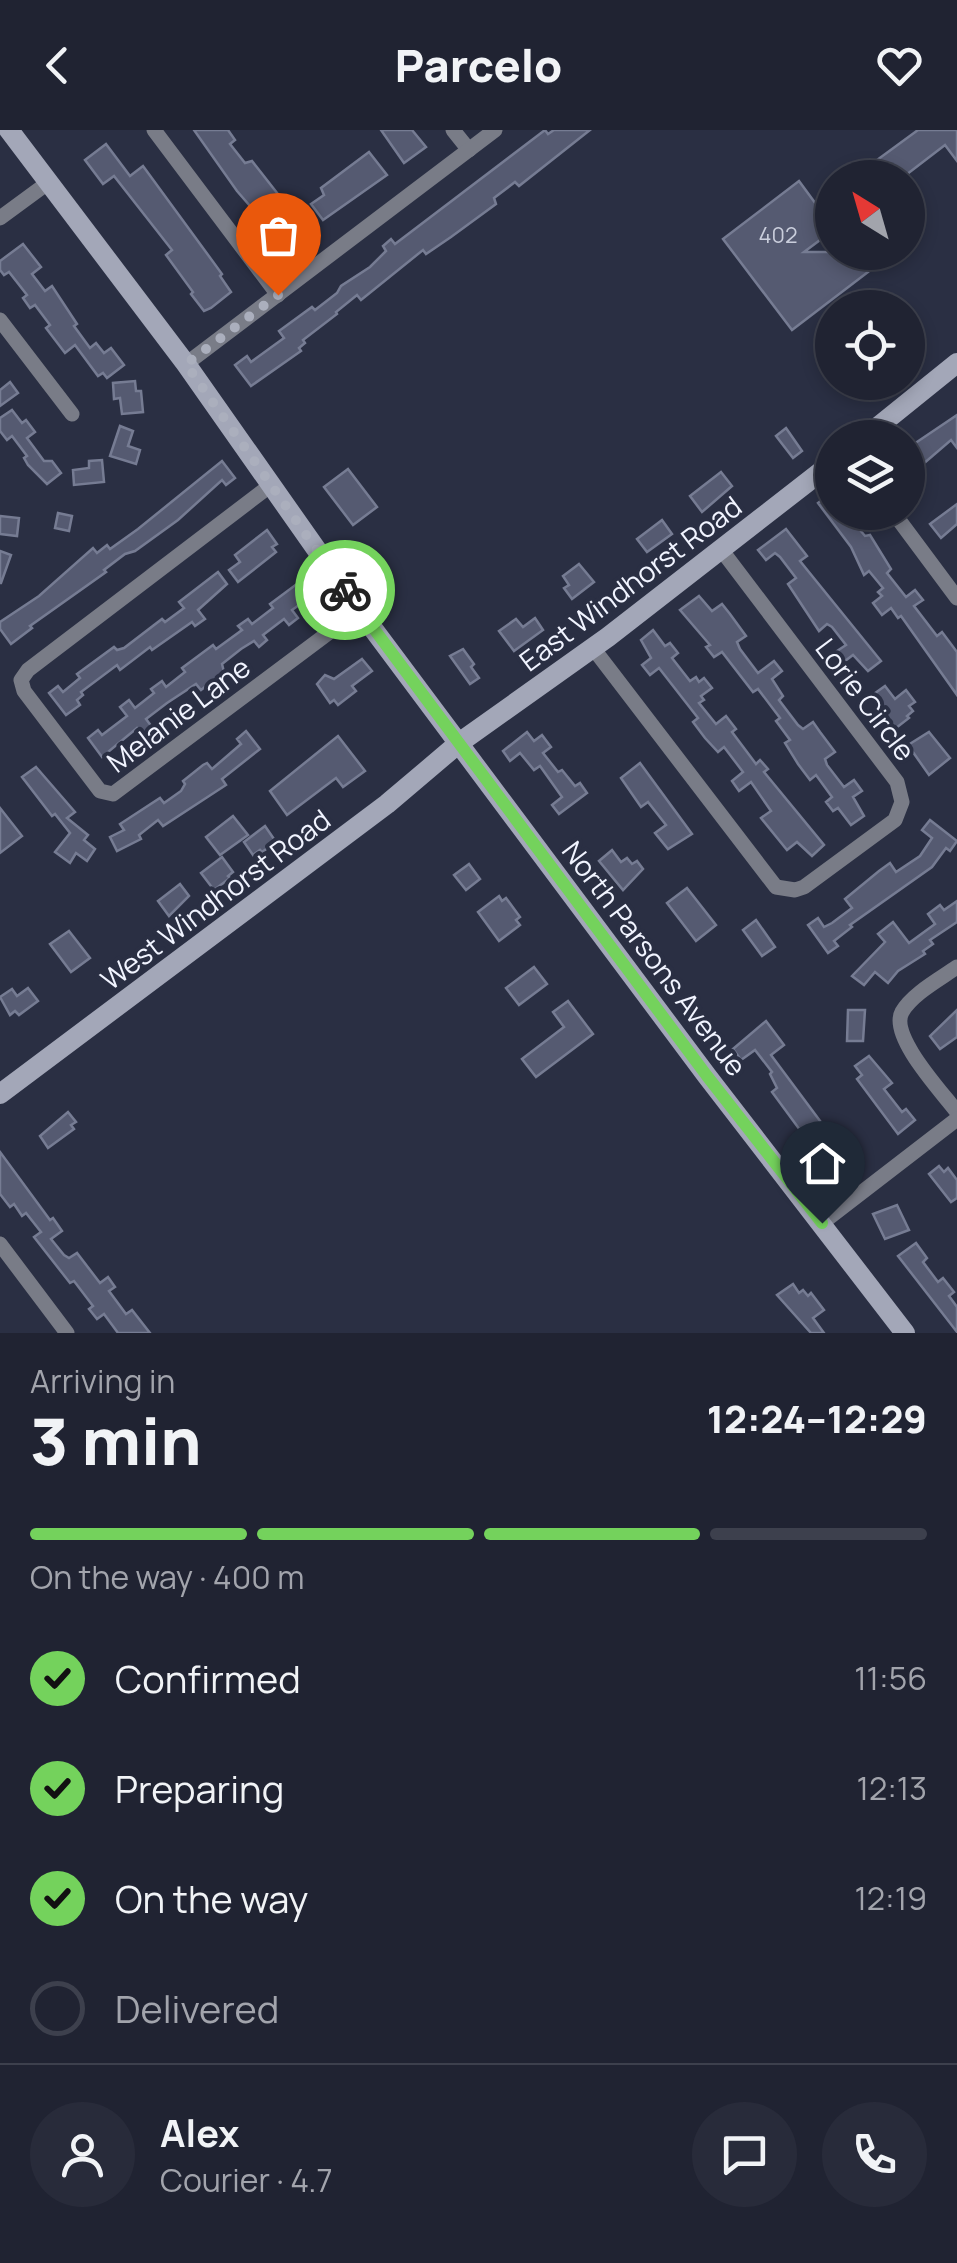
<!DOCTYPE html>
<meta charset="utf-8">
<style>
:root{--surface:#202332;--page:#282b3a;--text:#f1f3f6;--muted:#a2a4ac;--line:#3d404d;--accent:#74d25c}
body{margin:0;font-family:Manrope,sans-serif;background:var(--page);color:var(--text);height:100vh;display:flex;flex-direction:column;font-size:38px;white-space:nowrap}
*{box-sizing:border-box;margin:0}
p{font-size:32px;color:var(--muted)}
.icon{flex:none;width:55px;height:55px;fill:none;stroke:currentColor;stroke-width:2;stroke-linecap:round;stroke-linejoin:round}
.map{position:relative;height:1203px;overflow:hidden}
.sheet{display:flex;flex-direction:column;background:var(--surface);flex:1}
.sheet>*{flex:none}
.needle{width:65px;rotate:323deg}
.buttons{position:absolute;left:815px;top:30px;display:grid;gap:20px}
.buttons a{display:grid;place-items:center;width:110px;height:110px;border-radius:50%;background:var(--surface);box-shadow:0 5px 15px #0003,0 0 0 2px var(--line);font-size:50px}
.pin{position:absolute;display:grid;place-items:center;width:85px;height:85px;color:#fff;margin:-102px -42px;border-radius:50% 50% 50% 0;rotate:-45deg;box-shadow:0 0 10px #0007}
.pin .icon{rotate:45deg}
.courier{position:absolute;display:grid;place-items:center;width:100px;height:100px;margin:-50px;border:8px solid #74d25c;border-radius:50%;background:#fff;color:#222;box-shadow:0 2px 12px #0007}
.headline em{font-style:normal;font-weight:800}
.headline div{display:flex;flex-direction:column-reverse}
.headline{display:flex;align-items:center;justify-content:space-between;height:170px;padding:0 30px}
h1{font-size:65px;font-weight:800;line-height:75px}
.bar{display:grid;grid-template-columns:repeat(4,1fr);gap:15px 10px;align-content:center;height:120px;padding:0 30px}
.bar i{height:12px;border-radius:8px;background:var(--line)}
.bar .current{background:var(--accent)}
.bar p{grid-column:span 4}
.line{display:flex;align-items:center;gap:25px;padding:0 30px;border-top:2px solid var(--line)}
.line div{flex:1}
.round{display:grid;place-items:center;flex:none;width:105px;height:105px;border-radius:52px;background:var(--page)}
ol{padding:0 30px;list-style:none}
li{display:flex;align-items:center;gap:30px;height:110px}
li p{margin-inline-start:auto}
li .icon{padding:10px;border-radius:50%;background:var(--accent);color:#111;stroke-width:4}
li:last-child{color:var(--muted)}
li i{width:55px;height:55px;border:5px solid var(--line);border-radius:50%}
header{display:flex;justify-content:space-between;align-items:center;height:130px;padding:0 30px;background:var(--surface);font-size:45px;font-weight:800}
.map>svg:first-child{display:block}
.building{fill:#555a71;stroke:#767c93;stroke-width:2.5}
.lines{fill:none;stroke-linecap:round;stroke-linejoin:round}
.street{stroke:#797c87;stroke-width:15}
.secondary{stroke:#a3a7b8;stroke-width:20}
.done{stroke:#abafbd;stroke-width:10;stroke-dasharray:0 18}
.route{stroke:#74d25c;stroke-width:12}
.labels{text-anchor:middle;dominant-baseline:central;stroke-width:8;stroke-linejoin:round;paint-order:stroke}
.number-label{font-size:22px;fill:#cacedc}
.street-label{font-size:28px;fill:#f1f4ff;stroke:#2a2f43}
</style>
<header><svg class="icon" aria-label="back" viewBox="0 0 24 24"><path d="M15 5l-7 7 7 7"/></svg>Parcelo<svg class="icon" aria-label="heart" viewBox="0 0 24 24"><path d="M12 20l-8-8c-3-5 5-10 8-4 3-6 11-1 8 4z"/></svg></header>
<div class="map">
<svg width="957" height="1203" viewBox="0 0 957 1203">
<rect width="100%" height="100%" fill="#2a2f43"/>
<g class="building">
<path d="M194 0H228L235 10 230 14 245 33 252 31 310 105 289 121 237 61Z"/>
<path d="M381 0H412L426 17 404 33Z"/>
<path d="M545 0 548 4 554 0H590L519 56 515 52 494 68 496 74 451 107 426 124 423 120 361 170 357 165 336 182 337 184 303 210 305 213 299 218 301 221 251 256 235 235 247 226 251 232 284 208 279 201 312 177 315 180 337 163 341 156 370 137 386 121 383 116 391 109 395 114Z"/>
<path d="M918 0H957V31L945 15 902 48H867L862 41Z"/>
<path d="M106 14 130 46 143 36 222 144 220 146 231 162 211 178 204 181 191 164 193 162 166 125 172 120 114 46 103 54 85 30Z"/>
<path d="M369 22 387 45 323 90 311 74 324 65 321 58Z"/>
<path d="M799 51 832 96V101L804 122H853L868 142 792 200 723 109Z"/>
<path d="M908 55 922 74 920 76 922 80 908 92Z"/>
<path d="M23 114 41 137 32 144 45 161 52 156 77 194 74 196 90 218 96 213 104 223 111 218 124 235 107 248 103 243 98 246 75 215 65 223 46 198 50 195 35 175 30 178 23 168 27 165 9 142 4 145 0 140V131Z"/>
<path d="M135 251 136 261H141L143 282 122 284 120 268 114 269 113 253Z"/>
<path d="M10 252 18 263 0 276V260Z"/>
<path d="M12 280 22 293 26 290 35 302 27 308 44 331H52L61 343 47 354 28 335 24 328 27 326 12 306 7 310 0 301V288Z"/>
<path d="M957 285V318L951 310 908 347V325L911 322 908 318Z"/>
<path d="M120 296 133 301 128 316 140 320 136 334 110 326Z"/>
<path d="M786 298 802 321 793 328 776 306Z"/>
<path d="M102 330 104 352 74 355 73 340 89 338V331Z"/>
<path d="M222 331 235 348 226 355 222 350 178 390 135 421 125 424 104 440 106 442 30 496 32 498 11 514 0 499V492L39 466 93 418 97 423 107 415 110 419 138 399Z"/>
<path d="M348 339 377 377 353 395 324 357Z"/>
<path d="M721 342 732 356 702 382 690 366Z"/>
<path d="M832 362V382H845L865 406 870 405 891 439 887 443 906 467 915 460 923 470 914 476 937 506 942 502 957 522V565L901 486 898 488 891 478 882 485 873 473 882 466 878 462 883 458 869 441 864 445 851 417 818 373Z"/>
<path d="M957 374V394L941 408 930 394Z"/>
<path d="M58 383 72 386 69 401 55 398Z"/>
<path d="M0 386 19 388 17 406 0 404Z"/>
<path d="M662 390 672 404 647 422 637 409Z"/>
<path d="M786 399 807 426 800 431 881 531 868 541 853 525 845 531 837 521 846 515 832 497 827 494 819 501 788 454 796 448 780 427 775 423 766 430 758 420Z"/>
<path d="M267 400 277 414 272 417 276 422 238 452 229 440 240 432 235 425Z"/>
<path d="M0 421 11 425 1 453H0Z"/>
<path d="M579 434 594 452 572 469 564 458 569 455 563 446Z"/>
<path d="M218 442 227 454 198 480 205 489 195 496 192 492 152 520 150 517 120 540 117 535 81 562 83 565 77 570 80 575 66 585 49 563 58 556 63 562 80 548 77 544 114 517 117 520 124 518 162 489 165 492 184 478 179 472Z"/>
<path d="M305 448 316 463 292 480 298 488 289 495 284 489 263 505 267 510 259 517 254 511 241 519 222 534 224 542 201 560 196 554 167 573 146 589 152 597 142 604 137 598 102 627 88 608 98 600 102 605 127 586 120 577 129 570 135 578 154 563 151 559 162 551 166 557 185 542 182 538 213 515 216 519 242 500 238 496 248 489 252 494 273 478 270 474Z"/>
<path d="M699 466 712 481 722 474 730 484 746 506 737 512 740 519 758 543 774 531 782 541 772 549 783 566 779 570 798 595 803 599 813 592 820 602 835 622 825 629 827 635 844 657 854 650 862 661 853 667 864 686 851 695 838 678 833 681 826 672 832 667 816 645 810 650 798 634 785 613 790 610 776 591 780 588 758 559 753 562 722 522 714 527 706 517 710 515 680 480Z"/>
<path d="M535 488 543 500 514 521 499 501 516 489 523 497Z"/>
<path d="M653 500 665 516 670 513 678 523 672 528 690 551 696 547 699 552 704 548 712 558 701 566 704 570 699 573 716 594 726 586 736 599 732 602 756 634 760 630 768 639 764 642 824 715 812 726 797 712 787 720 761 688 771 681 751 652 739 661 732 651 743 642 724 617 718 622 705 608 693 592 698 588 659 538 650 545 642 535 651 528 641 510Z"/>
<path d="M463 519 474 534 471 537 479 548 470 554 450 526Z"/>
<path d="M362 529 372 541 352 556 356 561 338 575 334 570 330 573 317 554 325 545 334 549Z"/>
<path d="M885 556 895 569 906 560 915 572 909 576 913 581 907 586 909 588 896 598 871 566Z"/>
<path d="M246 601 260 619 222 649 226 655 163 696 158 690 139 705 141 709 117 721 110 707 124 700 120 694 160 668 164 673 181 661 185 654 183 651 203 635 207 633 212 639 241 614 237 609Z"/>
<path d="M527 602 534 611 542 605 551 617 543 623 558 642 562 640 575 656 580 653 587 663 559 684 552 675 562 667 540 636 534 640 520 623 510 631 503 621Z"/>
<path d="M929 602 950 628 929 645 908 615Z"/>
<path d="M338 606 365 641 343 657 336 648 287 685 270 661Z"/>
<path d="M640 633 692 704 668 719 655 703 666 695 648 672 641 677 621 648Z"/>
<path d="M36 637 75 682 67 688 88 705 84 710 95 719 87 731 76 723 70 733 55 722 70 703 55 684 52 686 22 647Z"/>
<path d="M0 678 22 706 0 723Z"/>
<path d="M233 686 248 705 220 725 206 707Z"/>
<path d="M930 690 957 711 950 721 946 718 932 737 850 795 852 797 834 811 838 816 828 823 808 795 818 788 824 797 832 793 852 778 845 769 879 741 890 733 896 742 920 726 932 708 922 700Z"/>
<path d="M265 696 276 712 262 722 260 720 253 725 244 712Z"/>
<path d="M612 720 621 732 627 728 632 734 637 731 643 739 623 760 599 731Z"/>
<path d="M222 727 233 742 228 746 230 748 214 760 201 743Z"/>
<path d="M469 734 480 749 466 760 454 745Z"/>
<path d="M180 754 189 766 169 786 158 771Z"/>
<path d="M687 758 716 795 696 811 667 773Z"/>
<path d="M499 766 502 771 506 768 520 787 516 790 520 795 499 811 478 782Z"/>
<path d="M957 771V792L930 810 933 814 923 821 925 824 898 841 888 853 875 842 864 855 852 846 885 812 878 804 893 792 909 813 935 794 928 784 940 775 944 780Z"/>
<path d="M756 790 775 817 762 826 743 800Z"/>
<path d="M69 801 90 828 71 842 50 814Z"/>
<path d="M534 837 547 854 519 875 506 858Z"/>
<path d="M28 858 38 871 19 885 15 881 10 885 0 867 12 859 17 866Z"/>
<path d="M568 871 593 904 536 947 522 929 564 897 553 882Z"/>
<path d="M848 880H865L863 911H847Z"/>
<path d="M957 880V907L940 919 930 906Z"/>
<path d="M766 891 784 915 771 925 832 1007 842 1000 860 1029 849 1038 839 1024 825 1034 772 962 777 958 770 944 772 942 755 920 741 930 733 919Z"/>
<path d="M869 926 892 953 884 959 902 982 906 979 915 990 898 1004 857 949 862 945 855 936Z"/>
<path d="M68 982 76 992 71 995 74 999 48 1018 40 1006Z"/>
<path d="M0 1022 50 1090 53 1088 62 1101 51 1109 64 1125 69 1128 77 1123 100 1153 108 1147 115 1157 109 1161 126 1184 132 1180 150 1203H118L104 1184 97 1189 89 1179 93 1176 74 1151 70 1153 34 1107 41 1102 26 1083 22 1086 14 1074 10 1077 0 1064Z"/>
<path d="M939 1036 944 1042 948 1038 957 1050V1068L951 1072 929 1044Z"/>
<path d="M897 1075 909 1100 885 1109 873 1084Z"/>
<path d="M916 1113 927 1128 923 1132 938 1152 943 1148 954 1162 949 1166 957 1177V1202L898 1126Z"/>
<path d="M793 1154 799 1163 803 1160 808 1166 811 1163 824 1180 813 1188 824 1203H811L777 1165Z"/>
</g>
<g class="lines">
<g class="street">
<path d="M154 0 278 165"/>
<path d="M453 0 469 20"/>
<path d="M0 88 49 52"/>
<path d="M0 190 72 284"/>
<path d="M186 234 495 0"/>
<path d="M271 355 28 540 21 550 24 561 100 661 113 664 359 480"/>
<path d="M893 382 957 468"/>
<path d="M593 518 776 757 795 760 804 757 895 690 902 672 897 652 720 418"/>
<path d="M957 837C940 849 912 864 902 882 889 906 942 962 957 982"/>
<path d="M822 1093 957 989"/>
<path d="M0 1114 67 1203"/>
</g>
<g class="secondary">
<path d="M9 0 186 234 359 480 707 946 905 1203"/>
<path d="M864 308 957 233"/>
<path d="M0 964 387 674 459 613 608 507 832 333"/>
</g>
</g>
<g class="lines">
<path class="done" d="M278 165 186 234 345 460"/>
<path class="route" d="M345 460 707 946 822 1093"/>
</g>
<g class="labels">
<g class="number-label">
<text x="778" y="105">402</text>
</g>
<g class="street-label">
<text transform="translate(630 453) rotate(-37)">East Windhorst Road</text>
<text transform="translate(866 569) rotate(53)">Lorie Circle</text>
<text transform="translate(178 584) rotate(-37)">Melanie Lane</text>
<text transform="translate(215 769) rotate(-37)">West Windhorst Road</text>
<text transform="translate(655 828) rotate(53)">North Parsons Avenue</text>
</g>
</g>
</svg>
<div class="buttons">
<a><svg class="needle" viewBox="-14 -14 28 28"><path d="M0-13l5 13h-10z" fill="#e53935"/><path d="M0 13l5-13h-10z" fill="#a2a4ac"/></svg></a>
<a><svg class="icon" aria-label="locate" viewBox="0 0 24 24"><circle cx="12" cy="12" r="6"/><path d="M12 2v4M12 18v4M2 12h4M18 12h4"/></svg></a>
<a><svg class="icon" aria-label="layers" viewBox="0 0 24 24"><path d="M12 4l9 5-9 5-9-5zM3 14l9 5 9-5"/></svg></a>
</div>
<div class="pin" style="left:278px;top:165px;background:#ea580c"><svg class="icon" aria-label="bag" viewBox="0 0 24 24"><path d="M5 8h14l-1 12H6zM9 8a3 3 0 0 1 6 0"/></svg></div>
<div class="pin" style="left:822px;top:1093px;background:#1f2937"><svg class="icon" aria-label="home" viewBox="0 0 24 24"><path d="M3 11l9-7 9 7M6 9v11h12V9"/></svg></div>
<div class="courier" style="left:345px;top:460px"><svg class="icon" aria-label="bike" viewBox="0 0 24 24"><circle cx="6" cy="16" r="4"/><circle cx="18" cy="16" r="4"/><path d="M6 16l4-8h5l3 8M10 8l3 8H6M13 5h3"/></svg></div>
</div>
<section class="sheet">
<div class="headline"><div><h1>3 min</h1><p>Arriving in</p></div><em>12:24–12:29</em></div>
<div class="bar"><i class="current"></i><i class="current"></i><i class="current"></i><i></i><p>On the way · 400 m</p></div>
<ol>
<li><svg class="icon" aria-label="check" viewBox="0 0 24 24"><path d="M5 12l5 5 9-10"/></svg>Confirmed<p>11:56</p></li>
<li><svg class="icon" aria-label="check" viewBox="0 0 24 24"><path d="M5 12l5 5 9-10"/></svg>Preparing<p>12:13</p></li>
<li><svg class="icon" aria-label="check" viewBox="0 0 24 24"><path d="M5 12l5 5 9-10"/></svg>On the way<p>12:19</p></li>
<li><i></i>Delivered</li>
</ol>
<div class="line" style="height:180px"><a class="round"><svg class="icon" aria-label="person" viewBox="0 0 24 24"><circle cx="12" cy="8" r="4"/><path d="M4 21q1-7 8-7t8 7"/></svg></a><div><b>Alex</b><p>Courier · 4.7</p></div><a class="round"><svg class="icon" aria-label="chat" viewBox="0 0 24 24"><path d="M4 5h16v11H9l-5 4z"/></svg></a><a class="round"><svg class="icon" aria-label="phone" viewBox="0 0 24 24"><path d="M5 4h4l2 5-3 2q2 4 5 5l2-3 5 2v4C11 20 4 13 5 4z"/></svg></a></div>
</section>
